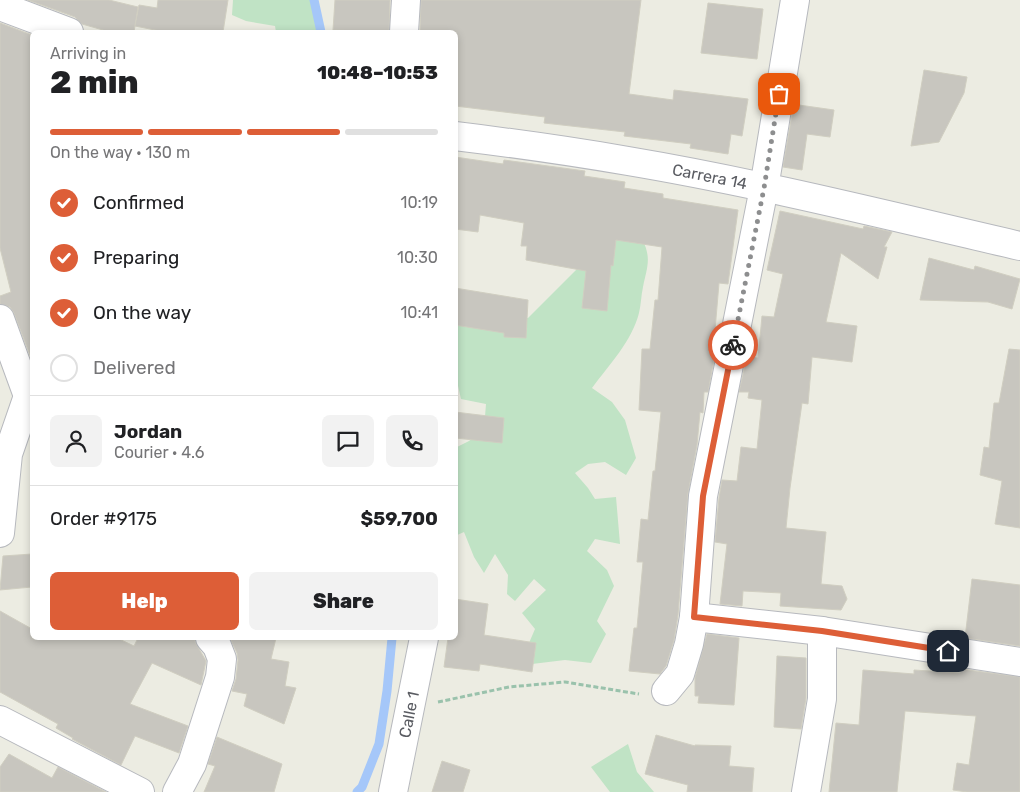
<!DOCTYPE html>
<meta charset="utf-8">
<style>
:root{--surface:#fff;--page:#f2f2f2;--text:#202124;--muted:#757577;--line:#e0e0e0;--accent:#dd5e37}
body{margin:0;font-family:Rubik,sans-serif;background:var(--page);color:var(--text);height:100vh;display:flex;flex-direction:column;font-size:19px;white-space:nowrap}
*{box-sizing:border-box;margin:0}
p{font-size:16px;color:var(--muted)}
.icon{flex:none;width:28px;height:28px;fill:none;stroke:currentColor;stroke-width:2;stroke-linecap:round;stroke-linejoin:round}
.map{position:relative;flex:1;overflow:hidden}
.side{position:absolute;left:30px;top:30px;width:428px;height:610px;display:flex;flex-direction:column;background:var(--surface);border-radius:8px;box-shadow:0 2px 8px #0003}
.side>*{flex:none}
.pin{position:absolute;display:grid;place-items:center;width:42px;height:42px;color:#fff;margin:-21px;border-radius:10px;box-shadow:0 2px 8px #0006}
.courier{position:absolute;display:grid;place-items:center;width:50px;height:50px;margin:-25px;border:4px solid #dd5e37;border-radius:50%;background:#fff;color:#222;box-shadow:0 1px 6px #0007}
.overview em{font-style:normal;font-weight:800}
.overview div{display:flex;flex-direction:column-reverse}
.overview{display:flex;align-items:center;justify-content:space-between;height:85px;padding:0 20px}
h1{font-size:32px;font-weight:800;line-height:38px}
.bar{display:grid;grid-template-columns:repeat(4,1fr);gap:8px 5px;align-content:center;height:60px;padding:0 20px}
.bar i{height:6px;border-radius:4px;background:var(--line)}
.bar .current{background:var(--accent)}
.bar p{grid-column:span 4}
.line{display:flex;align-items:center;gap:12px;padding:0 20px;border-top:1px solid var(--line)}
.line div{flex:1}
.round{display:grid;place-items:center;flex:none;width:52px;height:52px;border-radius:8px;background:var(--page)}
ol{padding:0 20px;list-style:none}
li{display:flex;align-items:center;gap:15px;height:55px}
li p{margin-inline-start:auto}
li .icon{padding:5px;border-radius:50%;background:var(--accent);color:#fff;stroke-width:4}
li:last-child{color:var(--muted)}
li i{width:28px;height:28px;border:2px solid var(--line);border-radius:50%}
.action{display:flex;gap:10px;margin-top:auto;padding:10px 20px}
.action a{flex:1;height:58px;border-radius:8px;background:var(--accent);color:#fff;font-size:20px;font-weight:800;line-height:58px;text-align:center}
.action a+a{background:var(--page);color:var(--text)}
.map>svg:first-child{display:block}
.green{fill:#c0e3c5}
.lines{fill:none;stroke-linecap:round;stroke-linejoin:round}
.stream{stroke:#a5c7f9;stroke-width:9}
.building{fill:#c8c6bf;stroke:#d0cec1}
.minor-casing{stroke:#b7b9be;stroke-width:30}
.path{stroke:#9ac2ac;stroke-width:3;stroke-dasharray:5 2.5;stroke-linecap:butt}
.minor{stroke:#fff;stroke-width:28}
.done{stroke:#8d8e8f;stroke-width:5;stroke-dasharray:0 9}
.route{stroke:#dd5e37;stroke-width:6}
.labels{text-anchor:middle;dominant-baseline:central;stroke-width:5;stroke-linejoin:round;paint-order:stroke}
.street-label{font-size:16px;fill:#5a5c62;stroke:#fff}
</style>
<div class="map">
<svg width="1020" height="792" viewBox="0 0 1020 792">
<rect width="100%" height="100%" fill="#ecece2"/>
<g class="green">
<path d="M233 0H315L321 32H276L275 26 246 21 232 15Z"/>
<path d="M608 238 642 239C652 258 647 267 643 287 641 296 641 305 639 313 632 341 609 365 592 388L612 402 625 420 636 458 626 475 605 462 588 464 575 473 588 488 595 499 616 497 620 544 595 539 587 551 607 570 614 586 597 621 606 634 591 663 565 660 532 664 529 643 535 629 522 613 546 590 534 579 515 601 507 594 508 575 495 554 484 573 474 557 464 532 455 536V448L469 441 484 429 486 404 461 399 456 377 457 367H455V331L460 321 528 318Z"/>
<path d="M628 744 637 772 654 792H610L591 767Z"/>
</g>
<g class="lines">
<g class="stream">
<path d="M314 0 321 32"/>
<path d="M357 792 362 787 379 744 387 691 392 638"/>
</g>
</g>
<g class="building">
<path d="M28 0H109L138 7 134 32H110L82 24 75 17Z"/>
<path d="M158 0H228L223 32H165L135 26 139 5 157 8Z"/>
<path d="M335 0H390L389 32 333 30Z"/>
<path d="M421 0H641L629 94 673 100 674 90 748 99 742 136 731 134 728 154 690 148 691 144 624 136 625 132 544 123 545 117 455 106V32H420Z"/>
<path d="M708 3 763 9 757 59 701 53Z"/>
<path d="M0 23 32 35V357L31 358 14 313 10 307 0 304V296L11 292 0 248Z"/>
<path d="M924 70 967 77 964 93 939 142 911 146Z"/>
<path d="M799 105 834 110 830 137 807 134 802 170 783 167 793 109Z"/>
<path d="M455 157 503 164 504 160 585 171 584 176 625 182 624 188 663 194V198L738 210 728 284 719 283 713 354H715L708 392H704L703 413 700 412 697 445 688 493 678 615 674 640 666 666 660 674 629 671 634 628H637L643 562H637L641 519 648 520 653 471H655L661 412 639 410 642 349H650L655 300H658L662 247 616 240 613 266 611 265 607 311 582 308 586 271 526 260 527 246H521L524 223 480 215 478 232 455 229Z"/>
<path d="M780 211 863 229 864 226 892 232 884 247H887L878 279 841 253 826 322 857 326 852 362 812 357 808 404 802 403 790 488 786 528 826 532 821 584 842 586 847 599 841 610 780 606 781 593 743 591 742 606 720 604 727 544 715 542 719 498 722 480 737 481 741 447 757 449 762 400 748 398 749 392H739L747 357 758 358 762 316 774 317 783 274 767 270Z"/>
<path d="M929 258 974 270 975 266 1020 279 1012 309 988 302 920 300Z"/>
<path d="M455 288 528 300 526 338 504 337V333L455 325Z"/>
<path d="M1009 349 1020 350V528L995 524 1002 481 980 475 984 447 989 448 994 403H999Z"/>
<path d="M455 412 504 418 502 443 455 438Z"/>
<path d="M32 554V587L0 590 3 556Z"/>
<path d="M972 579 1020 585V646L965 638Z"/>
<path d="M455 599 488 604 484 635 536 643 532 672 480 664 479 671 444 667 448 638H455Z"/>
<path d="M0 611 32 629V638H117L134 646 138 638H195V642L206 661 201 685 152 663 130 704 188 726 179 753 135 736 121 765 72 739 73 738 56 728 58 724 0 692Z"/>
<path d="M707 634 739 638 734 705 698 703 699 696H695V678Z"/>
<path d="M230 638H276L271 659 289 662 285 686 296 688 284 724 244 706 247 694 232 691 236 679 238 660 237 653Z"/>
<path d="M777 656 806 658V698L801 729 774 727Z"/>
<path d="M961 669 1020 677V792H967L953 790 957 763 969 765 976 716 905 711 897 792H829L836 723 859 725 863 670 914 674V670L960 673Z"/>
<path d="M656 735 695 746V745L731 746 729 766 754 768 752 792H687L688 785 645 774Z"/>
<path d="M217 737 282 764 274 792H204L215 766 208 764Z"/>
<path d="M9 754 52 778 58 767 106 792H0V767Z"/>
<path d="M442 761 470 770 463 792H432Z"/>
</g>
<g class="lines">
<defs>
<g id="minor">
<path d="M0 6 69 32"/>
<path d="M404 32 406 0"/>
<path id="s1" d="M455 136C513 143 570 151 628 161 759 183 890 216 1020 246"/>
<path d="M0 319 28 396 32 405"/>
<path d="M0 533 8 454 28 396"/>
<path d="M694 617 822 631 1020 662"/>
<path d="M666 691 680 674 689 644 694 617 703 496 764 188 795 0"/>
<path d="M0 720 140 792"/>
<path d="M177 792 192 764 220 677 222 659 217 646 210 638"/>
<path id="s2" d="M393 792 424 638"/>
<path d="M806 792 822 699V631"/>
</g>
</defs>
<use href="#minor" class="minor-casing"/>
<path class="path" d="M438 702 509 687 565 682 639 694"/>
<use href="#minor" class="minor"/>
</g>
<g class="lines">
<path class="done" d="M733 345 764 188 779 94"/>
<path class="route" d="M733 345 703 496 694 617 822 631 948 651"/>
</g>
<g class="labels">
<g class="street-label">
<text stroke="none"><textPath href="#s1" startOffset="258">Carrera 14</textPath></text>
<text stroke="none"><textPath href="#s2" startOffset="79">Calle 1</textPath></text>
</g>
</g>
</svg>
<div class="pin" style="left:779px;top:94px;background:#ea580c"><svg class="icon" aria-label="bag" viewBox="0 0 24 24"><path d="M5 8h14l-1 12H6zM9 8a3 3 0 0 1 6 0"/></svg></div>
<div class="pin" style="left:948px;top:651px;background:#1f2937"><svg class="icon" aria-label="home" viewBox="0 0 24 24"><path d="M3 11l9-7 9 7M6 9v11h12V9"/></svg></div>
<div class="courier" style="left:733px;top:345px"><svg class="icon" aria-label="bike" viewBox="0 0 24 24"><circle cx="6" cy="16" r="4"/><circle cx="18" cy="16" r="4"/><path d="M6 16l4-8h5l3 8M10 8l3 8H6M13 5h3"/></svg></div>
<section class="side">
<div class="overview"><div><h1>2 min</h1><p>Arriving in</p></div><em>10:48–10:53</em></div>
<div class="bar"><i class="current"></i><i class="current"></i><i class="current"></i><i></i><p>On the way · 130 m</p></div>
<ol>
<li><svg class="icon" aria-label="check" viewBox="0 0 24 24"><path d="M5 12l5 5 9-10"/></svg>Confirmed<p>10:19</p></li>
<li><svg class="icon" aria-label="check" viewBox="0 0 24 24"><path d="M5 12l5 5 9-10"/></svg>Preparing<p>10:30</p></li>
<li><svg class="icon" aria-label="check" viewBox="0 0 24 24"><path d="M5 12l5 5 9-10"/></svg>On the way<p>10:41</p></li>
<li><i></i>Delivered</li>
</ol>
<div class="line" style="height:90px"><a class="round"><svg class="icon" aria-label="person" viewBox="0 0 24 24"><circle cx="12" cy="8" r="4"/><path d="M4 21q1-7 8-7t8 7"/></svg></a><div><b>Jordan</b><p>Courier · 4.6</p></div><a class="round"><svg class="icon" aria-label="chat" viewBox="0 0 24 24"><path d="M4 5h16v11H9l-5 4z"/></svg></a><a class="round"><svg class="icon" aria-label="phone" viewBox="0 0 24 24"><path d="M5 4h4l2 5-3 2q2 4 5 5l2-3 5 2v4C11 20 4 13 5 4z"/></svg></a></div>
<div class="line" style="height:65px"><div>Order #9175</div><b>$59,700</b></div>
<div class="action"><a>Help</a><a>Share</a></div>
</section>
</div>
